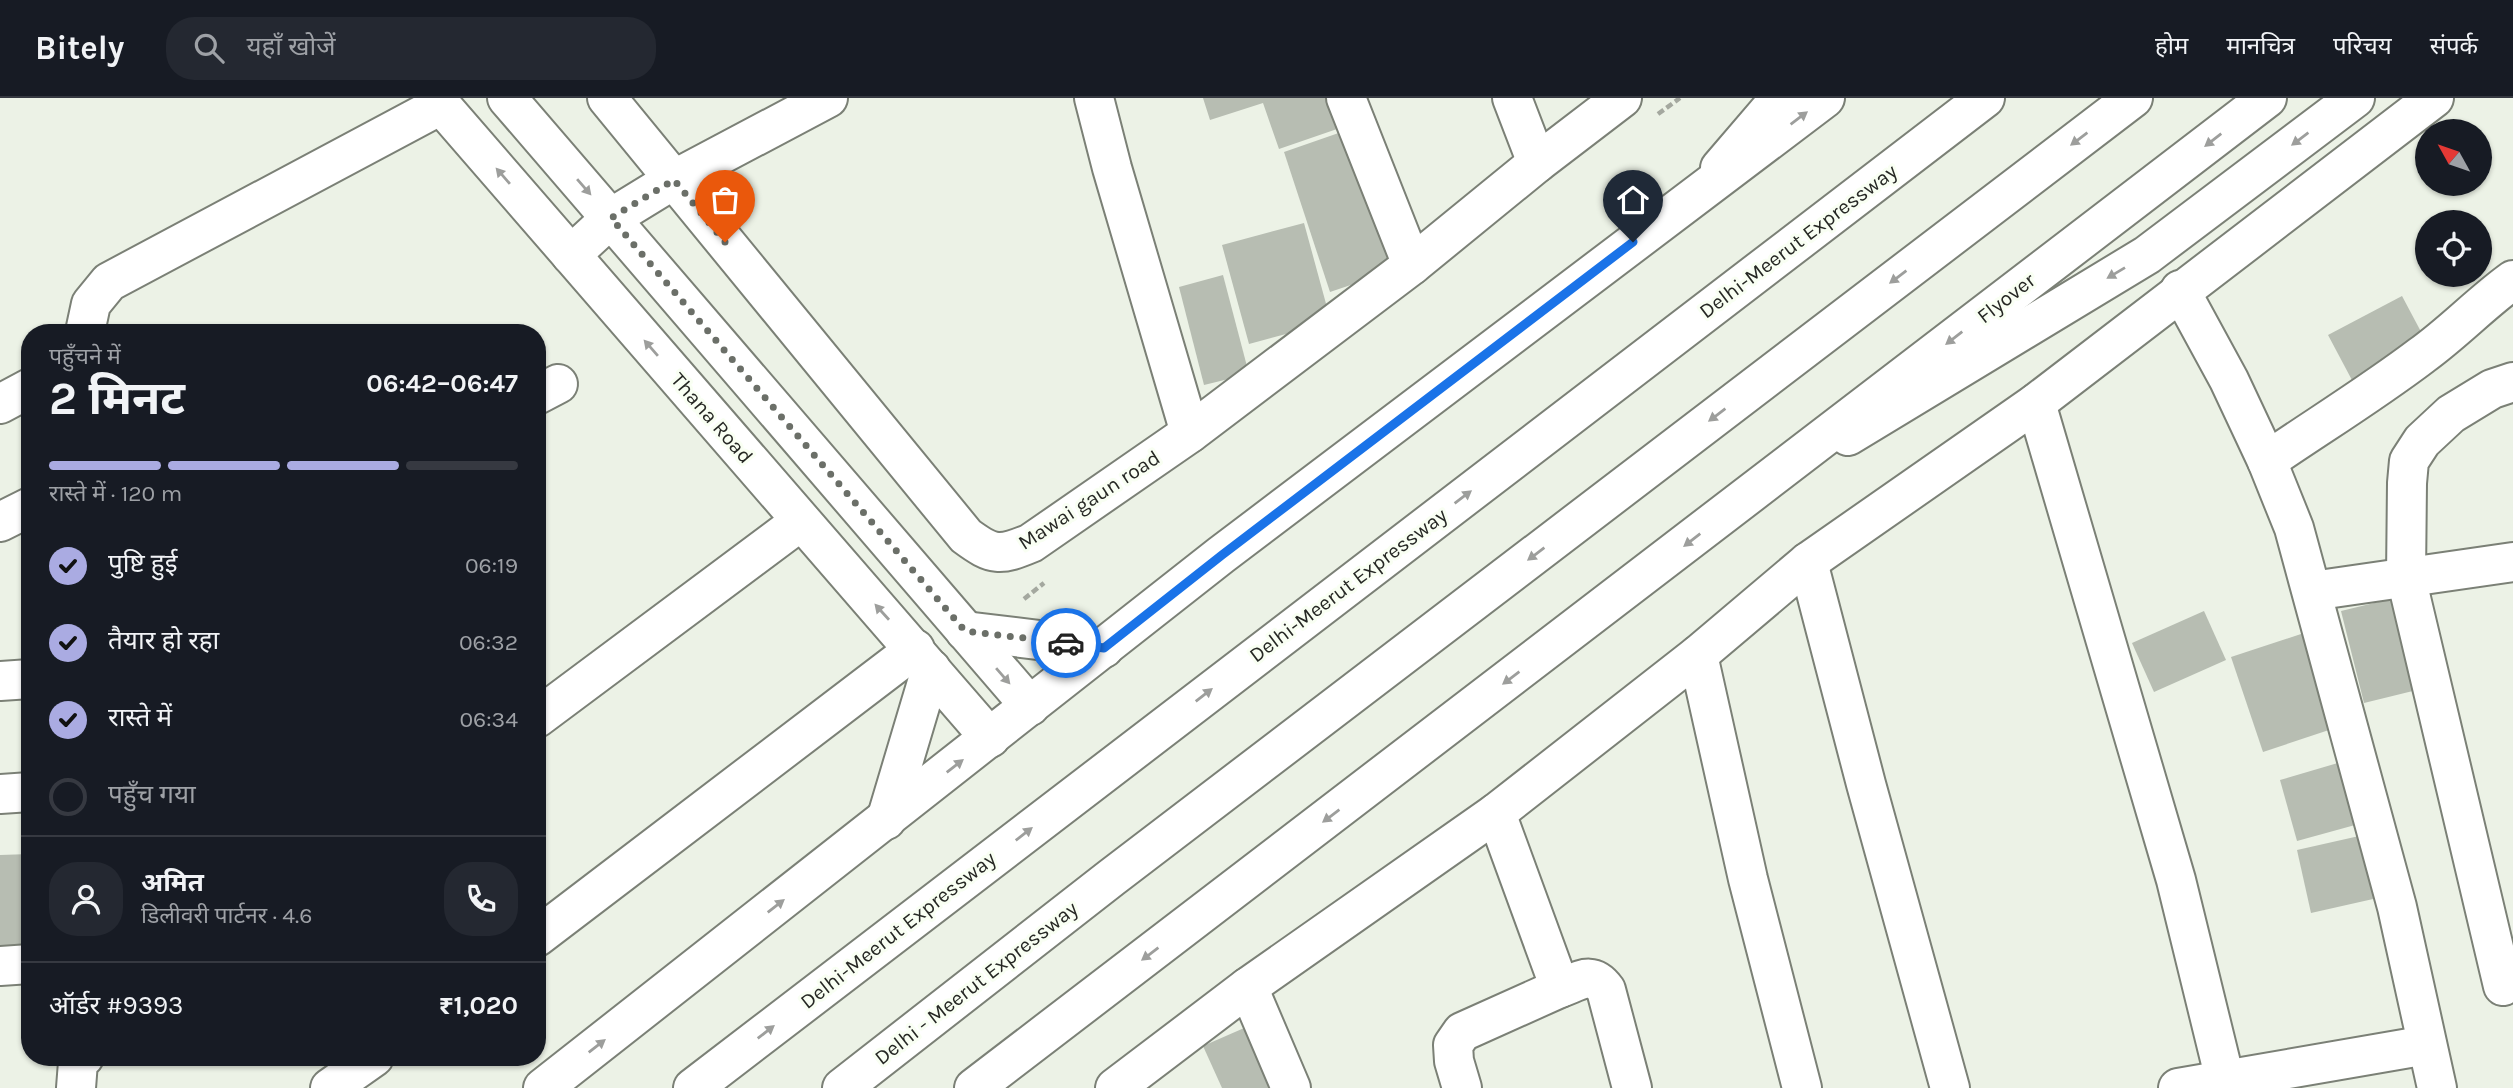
<!DOCTYPE html>
<html lang="hi">
<meta charset="utf-8">
<style>
:root{--surface:#171b24;--page:#242831;--text:#f1f3f6;--muted:#9ea1a6;--line:#363941;--accent:#aaabe2}
body{margin:0;font-family:Karla,"Noto Sans Devanagari",sans-serif;background:var(--page);color:var(--text);height:100vh;display:flex;flex-direction:column;font-size:26px;white-space:nowrap}
*{box-sizing:border-box;margin:0}
p{font-size:23px;color:var(--muted)}
.icon{flex:none;width:38px;height:38px;fill:none;stroke:currentColor;stroke-width:2;stroke-linecap:round;stroke-linejoin:round}
.map{position:relative;flex:1;overflow:hidden}
.drawer{position:absolute;left:21px;top:226px;width:525px;height:742px;display:flex;flex-direction:column;background:var(--surface);border-radius:28px;box-shadow:0 2px 5px #0004}
.drawer>*{flex:none}
.needle{width:46px;rotate:310deg}
.controls{position:absolute;left:2415px;top:21px;display:grid;gap:14px}
.controls a{display:grid;place-items:center;width:77px;height:77px;border-radius:50%;background:var(--surface);box-shadow:0 2px 5px #0004;font-size:35px}
.pin{position:absolute;display:grid;place-items:center;width:60px;height:60px;color:#fff;margin:-72px -30px;border-radius:50% 50% 50% 0;rotate:-45deg;box-shadow:0 0 7px #0007}
.pin .icon{rotate:45deg}
.courier{position:absolute;display:grid;place-items:center;width:70px;height:70px;margin:-35px;border:5px solid #1a73e8;border-radius:50%;background:#fff;color:#222;box-shadow:0 2px 9px #0007}
.summary em{font-style:normal;font-weight:700}
.summary div{display:flex;flex-direction:column-reverse}
.summary{display:flex;align-items:center;justify-content:space-between;height:119px;padding:0 28px}
h1{font-size:46px;font-weight:700;line-height:52px}
.bar{display:grid;grid-template-columns:repeat(4,1fr);gap:10px 7px;align-content:center;height:84px;padding:0 28px}
.bar i{height:9px;border-radius:5px;background:var(--line)}
.bar .current{background:var(--accent)}
.bar p{grid-column:span 4}
.line{display:flex;align-items:center;gap:18px;padding:0 28px;border-top:2px solid var(--line)}
.line div{flex:1}
.round{display:grid;place-items:center;flex:none;width:74px;height:74px;border-radius:28px;background:var(--page)}
ol{padding:0 28px;list-style:none}
li{display:flex;align-items:center;gap:21px;height:77px}
li p{margin-inline-start:auto}
li .icon{padding:7px;border-radius:50%;background:var(--accent);color:#111;stroke-width:4}
li:last-child{color:var(--muted)}
li i{width:38px;height:38px;border:4px solid var(--line);border-radius:50%}
header{display:flex;align-items:center;gap:42px;box-sizing:border-box;height:98px;padding:0 35px;background:var(--surface);border-bottom:2px solid var(--line)}
header strong{font-size:33px}
nav{display:flex;gap:38px;margin-inline-start:auto;font-size:24px}
.search{width:490px;height:63px;background:var(--page);display:flex;align-items:center;gap:18px;box-sizing:border-box;padding:0 24px;border-radius:28px;color:var(--muted);font-size:26px}
.map>svg:first-child{display:block}
.building{fill:#b7bdb2}
.lines{fill:none;stroke-linecap:round;stroke-linejoin:round}
.minor-casing{stroke:#7b8076;stroke-width:42}
.tertiary-casing{stroke:#7b8076;stroke-width:42}
.trunk-casing{stroke:#7b8076;stroke-width:42}
.motorway-casing{stroke:#7b8076;stroke-width:42}
.path{stroke:#a4a89f;stroke-width:4.5;stroke-dasharray:7 3.5;stroke-linecap:butt}
.minor{stroke:#fff;stroke-width:38}
.tertiary{stroke:#fff;stroke-width:38}
.trunk{stroke:#fff;stroke-width:38}
.motorway{stroke:#fff;stroke-width:38}
.oneway{fill:#9d9e9c}
.done{stroke:#6b6f68;stroke-width:7;stroke-dasharray:0 12.6}
.route{stroke:#1a73e8;stroke-width:9}
.labels{text-anchor:middle;dominant-baseline:central;stroke-width:6;stroke-linejoin:round;paint-order:stroke}
.street-label{font-size:21px;fill:#262824;stroke:#f9fff3}
</style>
<header>
<strong>Bitely</strong>
<div class="search"><svg class="icon" aria-label="search" viewBox="0 0 24 24"><circle cx="10" cy="10" r="6"/><path d="M15 15l6 6"/></svg>यहाँ खोजें</div>
<nav><a>होम</a><a>मानचित्र</a><a>परिचय</a><a>संपर्क</a></nav>
</header>
<div class="map">
<svg width="2513" height="990" viewBox="0 0 2513 990">
<rect width="100%" height="100%" fill="#ecf2e6"/>
<g class="building">
<path d="M1203 0H1331L1340 30 1279 51 1263 5 1210 22Z"/>
<path d="M1353 30 1401 170 1330 194 1284 54Z"/>
<path d="M1304 125 1331 224 1249 246 1222 147Z"/>
<path d="M1223 177 1249 276 1204 287 1179 189Z"/>
<path d="M2402 198 2427 245 2353 284 2328 237Z"/>
<path d="M2399 499 2421 591 2364 605 2341 513Z"/>
<path d="M2204 513 2226 562 2154 594 2132 545Z"/>
<path d="M2307 534 2338 629 2263 654 2231 559Z"/>
<path d="M2348 662 2366 724 2297 743 2280 682Z"/>
<path d="M2368 736 2382 799 2311 815 2297 752Z"/>
<path d="M30 756V854L0 856V757Z"/>
<path d="M1251 927 1278 990H1222L1203 948Z"/>
</g>
<g class="lines">
<defs>
<g id="minor">
<path d="M607 0 966 438C993 458 1000 458 1031 445L1190 335 1412 167 1537 65 1622 0"/>
<path d="M1094 0 1112 70 1190 335"/>
<path d="M1346 0 1412 167"/>
<path d="M1512 0 1537 65"/>
<path d="M571 157 611 120 673 82 828 0"/>
<path d="M2180 192 2229 282 2267 363 2294 430 2397 809 2437 990"/>
<path d="M85 234 91 206 109 184 441 7"/>
<path d="M537 297 558 286"/>
<path d="M2036 305 2176 782 2227 990"/>
<path d="M0 306 30 290"/>
<path d="M2267 363C2318 328 2372 295 2422 257 2454 234 2481 205 2513 182"/>
<path d="M0 424 30 409"/>
<path d="M1808 464 1866 686 1950 990"/>
<path d="M2312 493 2513 464"/>
<path d="M1698 557 1748 781 1802 990"/>
<path d="M0 583 30 581"/>
<path d="M537 620 801 423"/>
<path d="M0 696 30 694"/>
<path d="M537 839 915 551"/>
<path d="M0 868 30 866"/>
<path d="M2503 888 2406 479 2407 385 2409 363 2422 343 2451 316 2492 291 2513 284"/>
<path d="M1248 889 1291 990"/>
<path d="M1560 890C1580 883 1592 872 1606 892L1632 990"/>
<path d="M76 990 78 964 84 959"/>
<path d="M330 990 374 959"/>
<path d="M1115 990 1248 889 1496 715 1698 557 1808 464 2036 305 2434 0"/>
<path d="M1462 990 1454 963 1453 947 1462 934 1560 890 1496 715"/>
<path d="M2178 990 2427 947"/>
</g>
<g id="tertiary">
<path d="M435 0 990 640"/>
<path d="M507 0 1030 608"/>
<path d="M1720 70 1780 0"/>
<path d="M1848 338 2147 157 2355 0"/>
</g>
<g id="trunk">
<path d="M965 533 1104 550"/>
<path d="M886 722 931 571"/>
<path d="M543 990 1221 457 1825 0"/>
<path d="M974 990 2267 0"/>
</g>
<g id="motorway">
<path d="M693 990 1985 0"/>
<path d="M842 990 1111 780 2133 0"/>
</g>
</defs>
<use href="#minor" class="minor-casing"/>
<use href="#tertiary" class="tertiary-casing"/>
<use href="#trunk" class="trunk-casing"/>
<use href="#motorway" class="motorway-casing"/>
<g class="path">
<path d="M1658 16 1680 0"/>
<path d="M1024 501 1044 485"/>
</g>
<use href="#minor" class="minor"/>
<use href="#tertiary" class="tertiary"/>
<use href="#trunk" class="trunk"/>
<use href="#motorway" class="motorway"/>
</g>
<defs><path id="oneway-solid" d="M-6-.8H1V-3.2L6.5 0L1 3.2V.8H-6Z" transform="scale(1.75)"/></defs>
<g class="oneway">
<use href="#oneway-solid" transform="translate(1799 20) rotate(-37)"/>
<use href="#oneway-solid" transform="translate(2079 41) rotate(143)"/>
<use href="#oneway-solid" transform="translate(2300 41) rotate(143)"/>
<use href="#oneway-solid" transform="translate(2213 42) rotate(142)"/>
<use href="#oneway-solid" transform="translate(503 78) rotate(-131)"/>
<use href="#oneway-solid" transform="translate(584 89) rotate(49)"/>
<use href="#oneway-solid" transform="translate(2116 175) rotate(149)"/>
<use href="#oneway-solid" transform="translate(1898 179) rotate(143)"/>
<use href="#oneway-solid" transform="translate(1954 240) rotate(142)"/>
<use href="#oneway-solid" transform="translate(651 250) rotate(-131)"/>
<use href="#oneway-solid" transform="translate(1717 317) rotate(143)"/>
<use href="#oneway-solid" transform="translate(1463 399) rotate(-37)"/>
<use href="#oneway-solid" transform="translate(1692 442) rotate(142)"/>
<use href="#oneway-solid" transform="translate(1536 456) rotate(143)"/>
<use href="#oneway-solid" transform="translate(882 514) rotate(-132)"/>
<use href="#oneway-solid" transform="translate(1003 578) rotate(49)"/>
<use href="#oneway-solid" transform="translate(1511 580) rotate(143)"/>
<use href="#oneway-solid" transform="translate(1204 597) rotate(-38)"/>
<use href="#oneway-solid" transform="translate(955 668) rotate(-38)"/>
<use href="#oneway-solid" transform="translate(1331 718) rotate(143)"/>
<use href="#oneway-solid" transform="translate(1024 736) rotate(-38)"/>
<use href="#oneway-solid" transform="translate(776 808) rotate(-38)"/>
<use href="#oneway-solid" transform="translate(1150 856) rotate(143)"/>
<use href="#oneway-solid" transform="translate(766 934) rotate(-38)"/>
<use href="#oneway-solid" transform="translate(597 948) rotate(-38)"/>
</g>
<g class="lines">
<path class="done" d="M725 144 674 82 611 120 965 533 1066 545"/>
<path class="route" d="M1066 545 1104 550 1222 457 1633 144"/>
</g>
<g class="labels">
<g class="street-label">
<text transform="translate(1798 143) rotate(-37)">Delhi-Meerut Expressway</text>
<text transform="translate(2006 200) rotate(-38)">Flyover</text>
<text transform="translate(712 320) rotate(49)">Thana Road</text>
<text transform="translate(1089 402) rotate(-33)">Mawai gaun road</text>
<text transform="translate(1348 487) rotate(-37)">Delhi-Meerut Expressway</text>
<text transform="translate(898 832) rotate(-38)">Delhi-Meerut Expressway</text>
<text transform="translate(976 885) rotate(-38)">Delhi - Meerut Expressway</text>
</g>
</g>
</svg>
<div class="controls">
<a><svg class="needle" viewBox="-14 -14 28 28"><path d="M0-13l5 13h-10z" fill="#e53935"/><path d="M0 13l5-13h-10z" fill="#9ea1a6"/></svg></a>
<a><svg class="icon" aria-label="locate" viewBox="0 0 24 24"><circle cx="12" cy="12" r="6"/><path d="M12 2v4M12 18v4M2 12h4M18 12h4"/></svg></a>
</div>
<div class="pin" style="left:725px;top:144px;background:#ea580c"><svg class="icon" aria-label="bag" viewBox="0 0 24 24"><path d="M5 8h14l-1 12H6zM9 8a3 3 0 0 1 6 0"/></svg></div>
<div class="pin" style="left:1633px;top:144px;background:#1f2937"><svg class="icon" aria-label="home" viewBox="0 0 24 24"><path d="M3 11l9-7 9 7M6 9v11h12V9"/></svg></div>
<div class="courier" style="left:1066px;top:545px"><svg class="icon" aria-label="car" viewBox="0 0 24 24"><path d="M5 17H2v-5l4-1 3-4h7l3 4 3 1v5h-3M9 17h6M6 11h13"/><circle cx="7" cy="17" r="2"/><circle cx="17" cy="17" r="2"/></svg></div>
<section class="drawer">
<div class="summary"><div><h1>2 मिनट</h1><p>पहुँचने में</p></div><em>06:42–06:47</em></div>
<div class="bar"><i class="current"></i><i class="current"></i><i class="current"></i><i></i><p>रास्ते में · 120 m</p></div>
<ol>
<li><svg class="icon" aria-label="check" viewBox="0 0 24 24"><path d="M5 12l5 5 9-10"/></svg>पुष्टि हुई<p>06:19</p></li>
<li><svg class="icon" aria-label="check" viewBox="0 0 24 24"><path d="M5 12l5 5 9-10"/></svg>तैयार हो रहा<p>06:32</p></li>
<li><svg class="icon" aria-label="check" viewBox="0 0 24 24"><path d="M5 12l5 5 9-10"/></svg>रास्ते में<p>06:34</p></li>
<li><i></i>पहुँच गया</li>
</ol>
<div class="line" style="height:126px"><a class="round"><svg class="icon" aria-label="person" viewBox="0 0 24 24"><circle cx="12" cy="8" r="4"/><path d="M4 21q1-7 8-7t8 7"/></svg></a><div><b>अमित</b><p>डिलीवरी पार्टनर · 4.6</p></div><a class="round"><svg class="icon" aria-label="phone" viewBox="0 0 24 24"><path d="M5 4h4l2 5-3 2q2 4 5 5l2-3 5 2v4C11 20 4 13 5 4z"/></svg></a></div>
<div class="line" style="height:91px"><div>ऑर्डर #9393</div><b>₹1,020</b></div>
</section>
</div>
